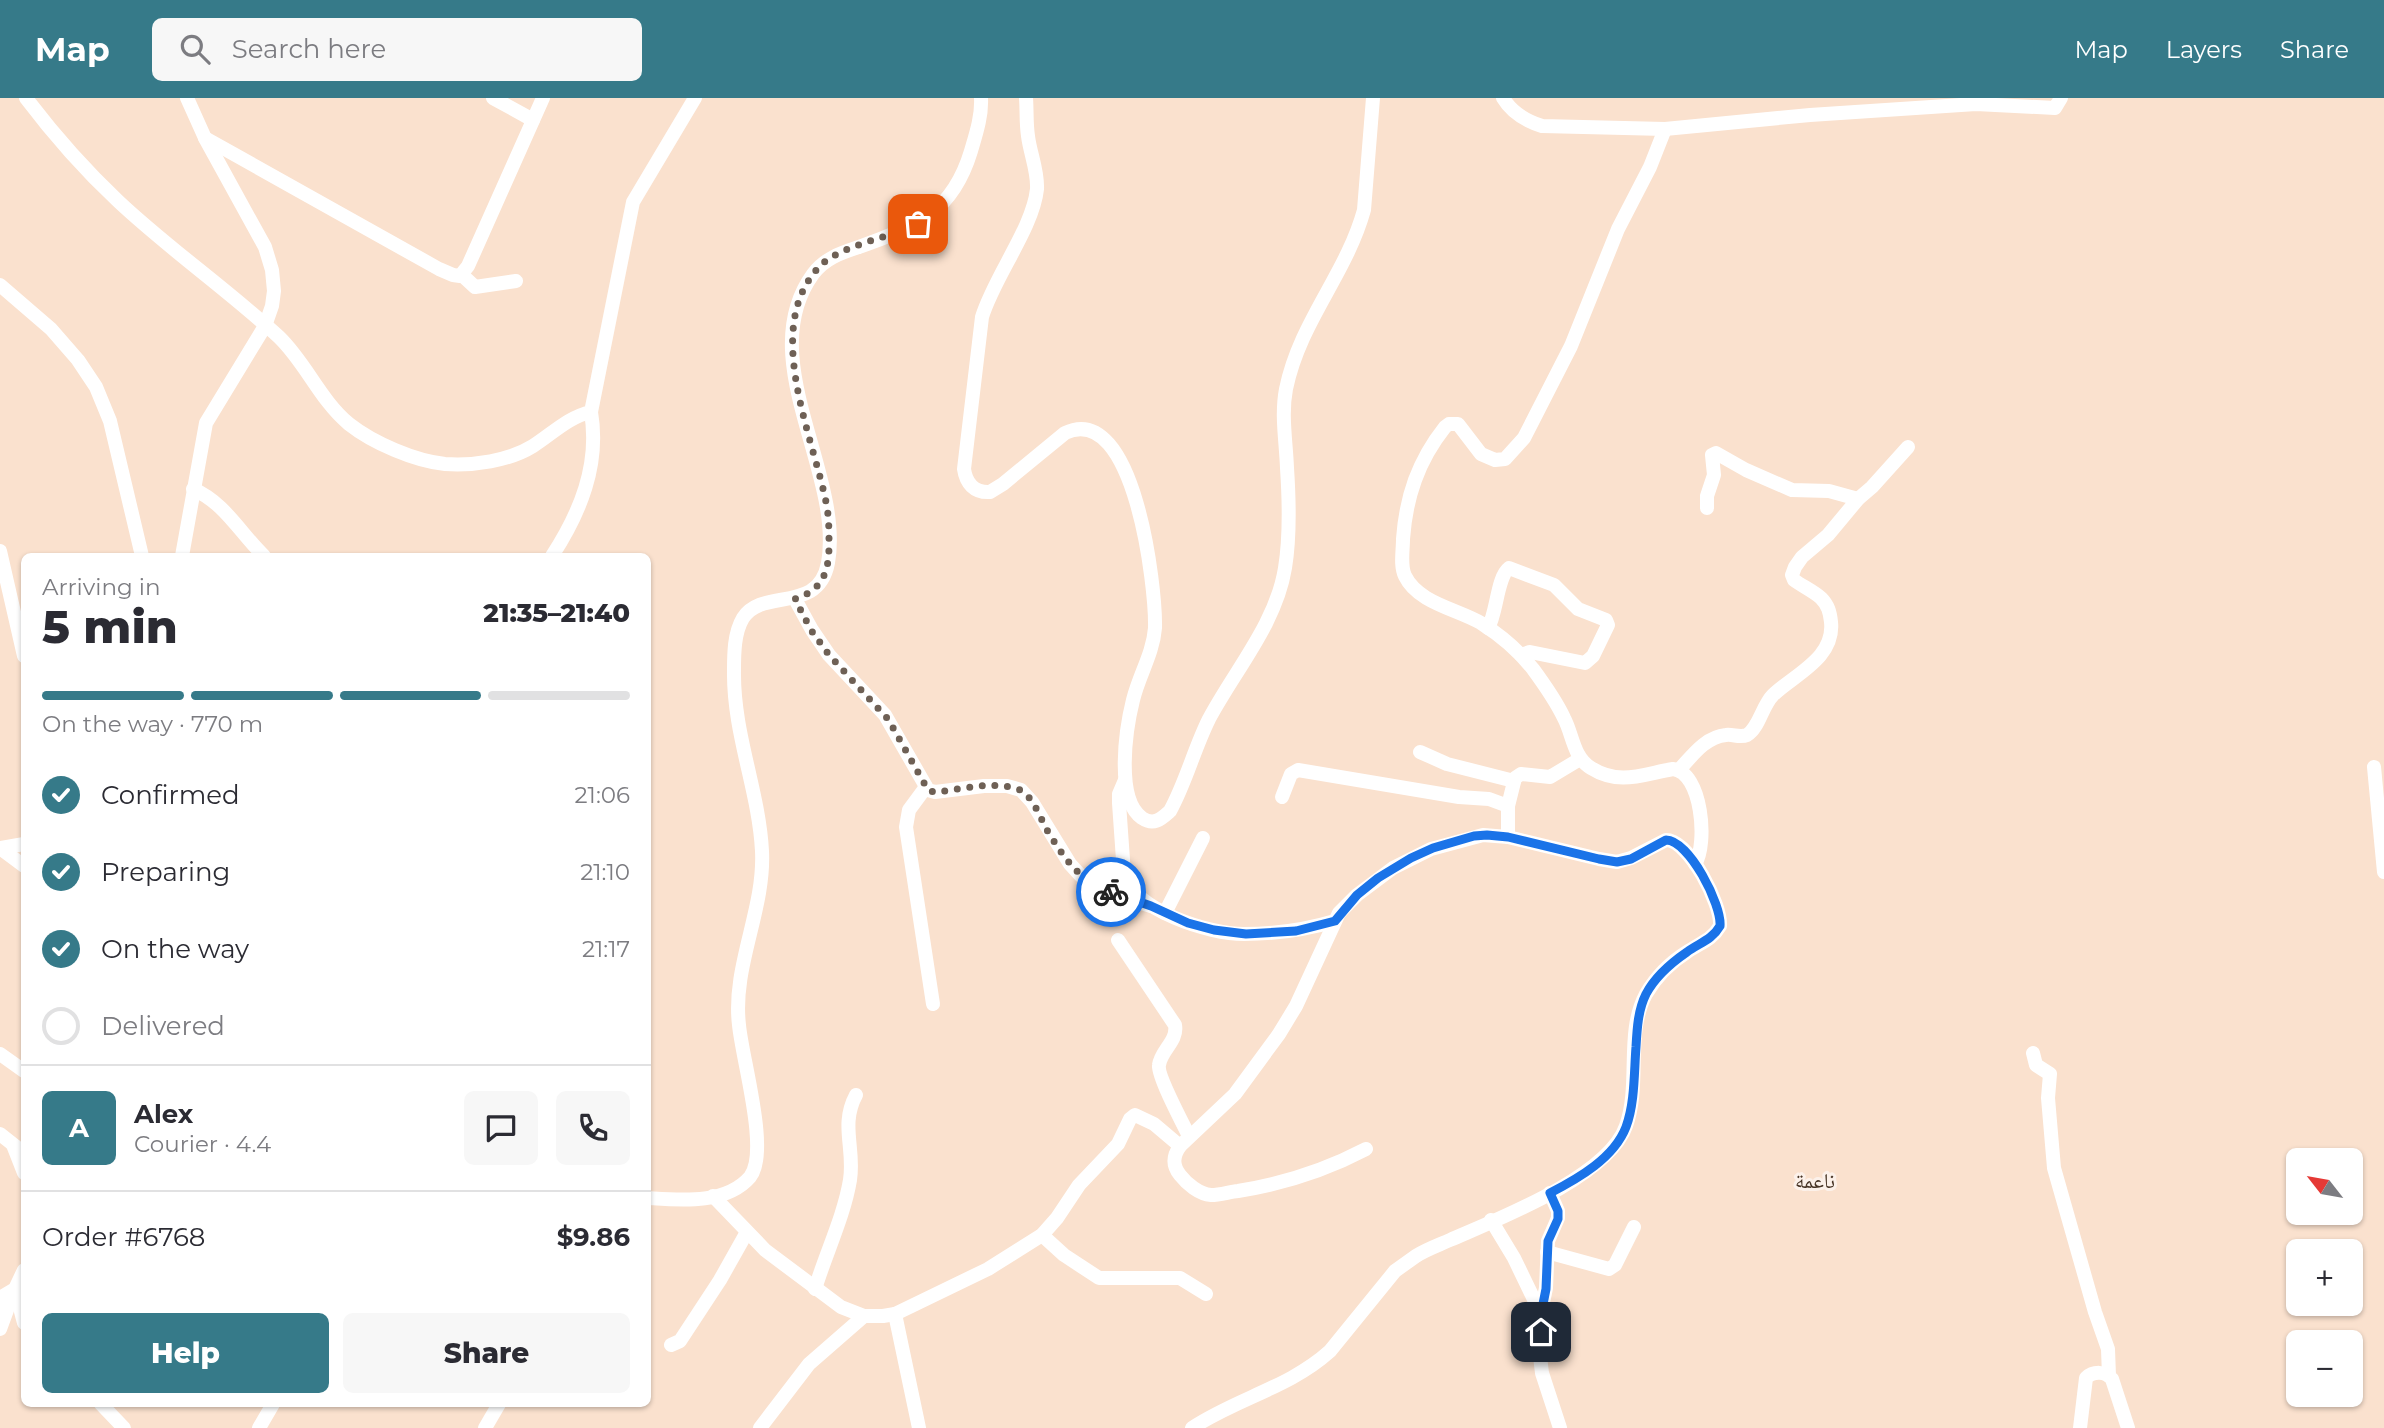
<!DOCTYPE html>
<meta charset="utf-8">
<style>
:root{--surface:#fff;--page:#f7f7f7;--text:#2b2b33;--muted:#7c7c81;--line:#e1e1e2;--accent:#367a89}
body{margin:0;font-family:Montserrat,"Noto Naskh Arabic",sans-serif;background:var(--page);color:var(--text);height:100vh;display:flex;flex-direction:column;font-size:26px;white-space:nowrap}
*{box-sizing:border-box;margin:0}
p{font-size:23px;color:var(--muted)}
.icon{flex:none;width:38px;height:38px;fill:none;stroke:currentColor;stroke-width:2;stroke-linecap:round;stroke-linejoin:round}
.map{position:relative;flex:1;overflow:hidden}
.drawer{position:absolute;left:21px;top:455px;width:630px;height:854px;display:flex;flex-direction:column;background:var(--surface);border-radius:10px;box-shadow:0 2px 5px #0004}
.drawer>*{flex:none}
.needle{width:46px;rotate:301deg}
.controls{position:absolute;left:2286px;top:1050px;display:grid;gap:14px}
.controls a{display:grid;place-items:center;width:77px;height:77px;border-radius:10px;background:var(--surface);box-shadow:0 2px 5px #0004;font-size:35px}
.pin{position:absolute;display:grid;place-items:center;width:60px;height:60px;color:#fff;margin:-30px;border-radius:14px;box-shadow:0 4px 10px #0006}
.courier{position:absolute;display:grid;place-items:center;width:70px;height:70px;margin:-35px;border:5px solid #1a73e8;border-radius:50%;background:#fff;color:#222;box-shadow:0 2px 9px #0007}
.head em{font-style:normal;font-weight:800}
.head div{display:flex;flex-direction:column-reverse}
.head{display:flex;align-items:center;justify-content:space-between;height:119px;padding:0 21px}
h1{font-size:46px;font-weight:800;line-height:52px}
.bar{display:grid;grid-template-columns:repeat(4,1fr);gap:10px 7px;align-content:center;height:84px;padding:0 21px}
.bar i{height:9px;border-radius:5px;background:var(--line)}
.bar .active{background:var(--accent)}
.bar p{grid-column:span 4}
.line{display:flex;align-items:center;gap:18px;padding:0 21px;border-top:2px solid var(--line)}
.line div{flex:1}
.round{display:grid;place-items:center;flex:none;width:74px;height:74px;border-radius:10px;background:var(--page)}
ol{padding:0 21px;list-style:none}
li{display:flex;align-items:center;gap:21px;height:77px}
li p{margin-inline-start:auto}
li .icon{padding:7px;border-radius:50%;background:var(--accent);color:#fff;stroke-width:4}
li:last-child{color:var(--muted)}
li i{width:38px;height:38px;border:4px solid var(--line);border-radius:50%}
.primary-button{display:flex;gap:14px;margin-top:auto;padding:14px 21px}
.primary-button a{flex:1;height:80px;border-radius:10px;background:var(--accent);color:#fff;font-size:28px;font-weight:800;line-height:80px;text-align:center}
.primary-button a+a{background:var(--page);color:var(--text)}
header{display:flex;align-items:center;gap:42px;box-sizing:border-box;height:98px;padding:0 35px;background:var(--accent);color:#fff}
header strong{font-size:33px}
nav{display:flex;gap:38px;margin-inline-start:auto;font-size:24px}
.search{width:490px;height:63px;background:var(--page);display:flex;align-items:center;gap:18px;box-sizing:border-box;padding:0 24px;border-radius:10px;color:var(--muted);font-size:26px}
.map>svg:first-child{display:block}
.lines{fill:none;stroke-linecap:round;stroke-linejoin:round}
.minor{stroke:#fff;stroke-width:14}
.done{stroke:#6e6055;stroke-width:7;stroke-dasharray:0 12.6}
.route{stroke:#1a73e8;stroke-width:9}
.labels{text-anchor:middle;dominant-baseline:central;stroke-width:6;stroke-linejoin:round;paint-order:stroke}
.quarter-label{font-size:21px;fill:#473425;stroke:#fcf1ea}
</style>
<header>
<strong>Map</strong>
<div class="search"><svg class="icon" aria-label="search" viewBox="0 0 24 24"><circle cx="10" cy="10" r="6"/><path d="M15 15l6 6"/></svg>Search here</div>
<nav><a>Map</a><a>Layers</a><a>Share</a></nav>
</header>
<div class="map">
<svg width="2384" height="1330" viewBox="0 0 2384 1330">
<rect width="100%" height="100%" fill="#fae1ce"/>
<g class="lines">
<g class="minor">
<path d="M26 0C54 37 84 71 118 103 169 151 227 191 279 239 306 265 320 302 349 326 373 345 415 363 445 366 473 368 509 363 533 348 552 336 568 319 591 314"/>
<path d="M493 0 533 22"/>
<path d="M1026 0C1027 13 1026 25 1028 38 1030 55 1038 73 1037 91 1033 130 994 179 982 219L964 371C966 385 974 395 990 394L1003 386 1065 335C1135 302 1156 490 1155 530 1153 556 1139 577 1133 602 1126 630 1115 701 1142 720 1154 728 1161 721 1170 713 1186 684 1194 651 1209 621 1235 572 1276 526 1285 470 1290 440 1289 400 1287 370 1286 343 1281 317 1286 291 1300 223 1346 177 1364 112L1373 0"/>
<path d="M1503 0C1512 15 1526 23 1542 28L1665 31 1810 17 1976 6 2055 10 2061 0"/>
<path d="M1665 31 1650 69 1618 131 1571 248 1524 340 1505 361 1495 362 1481 356 1458 326H1449L1445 329C1418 363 1406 399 1403 441 1403 453 1400 468 1405 478 1418 505 1457 511 1481 525 1500 537 1519 553 1533 571 1544 586 1556 603 1564 620 1573 637 1573 659 1591 670 1620 688 1643 676 1673 671 1702 674 1708 746 1695 766"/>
<path d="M205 40 439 171 453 177 460 178 468 168 543 0"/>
<path d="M462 177 475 189 516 183"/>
<path d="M0 187 51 231 78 262 96 289 110 323 142 458"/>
<path d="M193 391C225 405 240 435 264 458"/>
<path d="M1707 410V398L1714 377 1712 357 1716 355 1746 372 1792 392 1829 393 1858 401"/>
<path d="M0 453 24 558"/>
<path d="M182 458 206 325 265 228 272 208 274 193 272 172 265 149 205 40 187 0"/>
<path d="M552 458C580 415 600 367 591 314L633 104 695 0"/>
<path d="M795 501 812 532 829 557 885 617 928 692 935 694 984 688H1007L1021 692 1032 704 1070 766 1081 778 1102 792 1151 808"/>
<path d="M1488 530C1497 515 1497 479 1509 470L1554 487 1578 511 1606 522 1608 527 1593 558 1585 565 1530 554 1521 557"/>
<path d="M1420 654 1447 666 1514 683"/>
<path d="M2374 669 2384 774"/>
<path d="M1679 672C1692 658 1705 639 1726 637 1733 636 1740 640 1747 637 1759 630 1762 608 1773 597 1795 576 1835 560 1831 524 1830 514 1828 507 1821 500 1813 493 1802 488 1794 482L1792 477 1795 469 1802 459 1828 437 1858 401 1872 389 1908 349"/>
<path d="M1125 682 1119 696V705L1124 776C1135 813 1209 836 1244 836 1275 836 1305 832 1335 823"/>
<path d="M926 689 909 712 906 729 933 906"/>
<path d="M1282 699 1291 676 1298 672 1459 699 1489 701 1508 708"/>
<path d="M1508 739V708L1515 680 1521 676 1550 679 1580 661"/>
<path d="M0 750 24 768"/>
<path d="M0 750 24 746"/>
<path d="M1165 815 1203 740"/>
<path d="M1118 842 1175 927C1178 943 1161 952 1159 967 1157 977 1183 1026 1189 1038"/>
<path d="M2033 955 2036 967 2050 976 2048 1000 2054 1070 2095 1214 2108 1251 2109 1278"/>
<path d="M0 956 24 973"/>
<path d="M0 1036 24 1055"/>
<path d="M13 1047 24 1075"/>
<path d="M713 1098 765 1152 841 1209 864 1218H883L895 1216"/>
<path d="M648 1100C679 1102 726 1107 750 1079 770 1054 742 961 739 927 732 868 765 812 762 753 759 693 733 635 734 573 734 556 734 535 743 520 763 489 818 517 828 465 844 375 752 260 813 176 825 160 841 155 859 149 916 128 952 116 971 53 976 36 982 18 981 0"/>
<path d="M1491 1122 1514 1160 1541 1216 1539 1250 1542 1275 1560 1330"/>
<path d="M1042 1137 1064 1157 1099 1180H1180L1206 1196"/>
<path d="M1547 1154 1609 1171 1615 1167 1634 1129"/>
<path d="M15 1191 24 1225"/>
<path d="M815 1191C826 1155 844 1118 850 1082 855 1050 840 1027 856 997"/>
<path d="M0 1200 15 1191 24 1172"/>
<path d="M1541 1214 1546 1190 1548 1143 1558 1120V1113L1550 1095"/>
<path d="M0 1231 7 1212 4 1199"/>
<path d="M671 1247 680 1243 720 1182 747 1134"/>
<path d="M101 1306 124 1330"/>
<path d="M259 1330 273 1306"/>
<path d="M485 1330 499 1306"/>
<path d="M760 1330 809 1266 864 1218"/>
<path d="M919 1330 895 1216 988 1171 1042 1137 1057 1120 1079 1087 1118 1046 1130 1021 1135 1017 1154 1026 1180 1048"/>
<path d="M1192 1330C1237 1300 1289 1290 1330 1253L1395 1173 1416 1158C1427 1151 1439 1147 1450 1142 1498 1121 1608 1079 1626 1028 1641 986 1625 935 1646 896 1656 879 1671 864 1687 854 1700 845 1712 842 1720 828 1722 807 1689 742 1666 742L1631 760 1617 764 1599 761 1508 739 1483 737 1431 751 1393 770 1357 797 1339 815 1296 908 1279 936 1235 996 1180 1048C1173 1058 1172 1067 1180 1077 1187 1086 1199 1096 1211 1097 1220 1097 1229 1094 1238 1093 1282 1086 1326 1072 1366 1051"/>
<path d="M2080 1330 2086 1280C2093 1273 2106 1273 2112 1281L2128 1330"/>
</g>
</g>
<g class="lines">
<path class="done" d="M918 126C891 139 839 148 820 168 762 228 812 335 826 404 829 418 829 432 829 447 829 463 827 480 814 491 809 496 801 498 795 501L811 532 829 557 888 621 928 692 934 694C961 692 989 683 1015 690 1032 694 1039 718 1047 732 1063 758 1080 785 1111 794"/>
<path class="route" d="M1111 794 1151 808 1188 825 1214 832 1246 836 1296 833 1335 823 1357 797 1378 780 1411 760 1433 750 1474 738 1487 737 1508 739 1599 761 1617 764 1631 761 1666 742C1689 742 1722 807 1720 828 1712 842 1699 845 1687 854 1671 865 1655 879 1646 896 1638 912 1637 931 1636 949 1634 974 1635 1005 1626 1029 1614 1060 1579 1080 1550 1095L1558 1113V1121L1548 1143 1546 1191 1541 1216V1234"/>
</g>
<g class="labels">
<g class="quarter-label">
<text x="1815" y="1082">ناعمة</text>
</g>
</g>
</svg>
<div class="controls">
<a><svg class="needle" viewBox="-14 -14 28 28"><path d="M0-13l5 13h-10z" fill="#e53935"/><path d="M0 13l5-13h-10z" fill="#7c7c81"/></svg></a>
<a>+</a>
<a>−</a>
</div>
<div class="pin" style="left:918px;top:126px;background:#ea580c"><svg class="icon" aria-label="bag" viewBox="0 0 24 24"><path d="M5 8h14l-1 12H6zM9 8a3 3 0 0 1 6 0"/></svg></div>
<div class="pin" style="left:1541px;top:1234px;background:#1f2937"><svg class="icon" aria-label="home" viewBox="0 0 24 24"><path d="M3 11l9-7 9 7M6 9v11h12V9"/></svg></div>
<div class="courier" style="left:1111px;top:794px"><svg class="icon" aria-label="bike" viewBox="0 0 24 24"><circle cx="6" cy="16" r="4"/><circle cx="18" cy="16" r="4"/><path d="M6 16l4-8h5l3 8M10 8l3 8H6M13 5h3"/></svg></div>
<section class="drawer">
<div class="head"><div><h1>5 min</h1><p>Arriving in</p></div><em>21:35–21:40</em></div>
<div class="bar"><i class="active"></i><i class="active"></i><i class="active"></i><i></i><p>On the way · 770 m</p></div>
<ol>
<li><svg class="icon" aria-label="check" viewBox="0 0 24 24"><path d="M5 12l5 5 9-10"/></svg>Confirmed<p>21:06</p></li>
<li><svg class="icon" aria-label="check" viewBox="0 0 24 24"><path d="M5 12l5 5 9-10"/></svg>Preparing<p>21:10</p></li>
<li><svg class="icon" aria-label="check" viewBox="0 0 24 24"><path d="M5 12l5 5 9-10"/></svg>On the way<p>21:17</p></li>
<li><i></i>Delivered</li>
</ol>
<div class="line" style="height:126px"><b class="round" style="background:var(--accent);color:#fff">A</b><div><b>Alex</b><p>Courier · 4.4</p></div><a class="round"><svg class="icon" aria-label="chat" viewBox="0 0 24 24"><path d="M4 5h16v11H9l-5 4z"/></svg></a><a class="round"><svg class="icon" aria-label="phone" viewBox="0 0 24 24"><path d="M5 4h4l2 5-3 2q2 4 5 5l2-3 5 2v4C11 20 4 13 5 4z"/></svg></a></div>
<div class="line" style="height:91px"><div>Order #6768</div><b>$9.86</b></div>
<div class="primary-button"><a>Help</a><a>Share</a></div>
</section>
</div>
